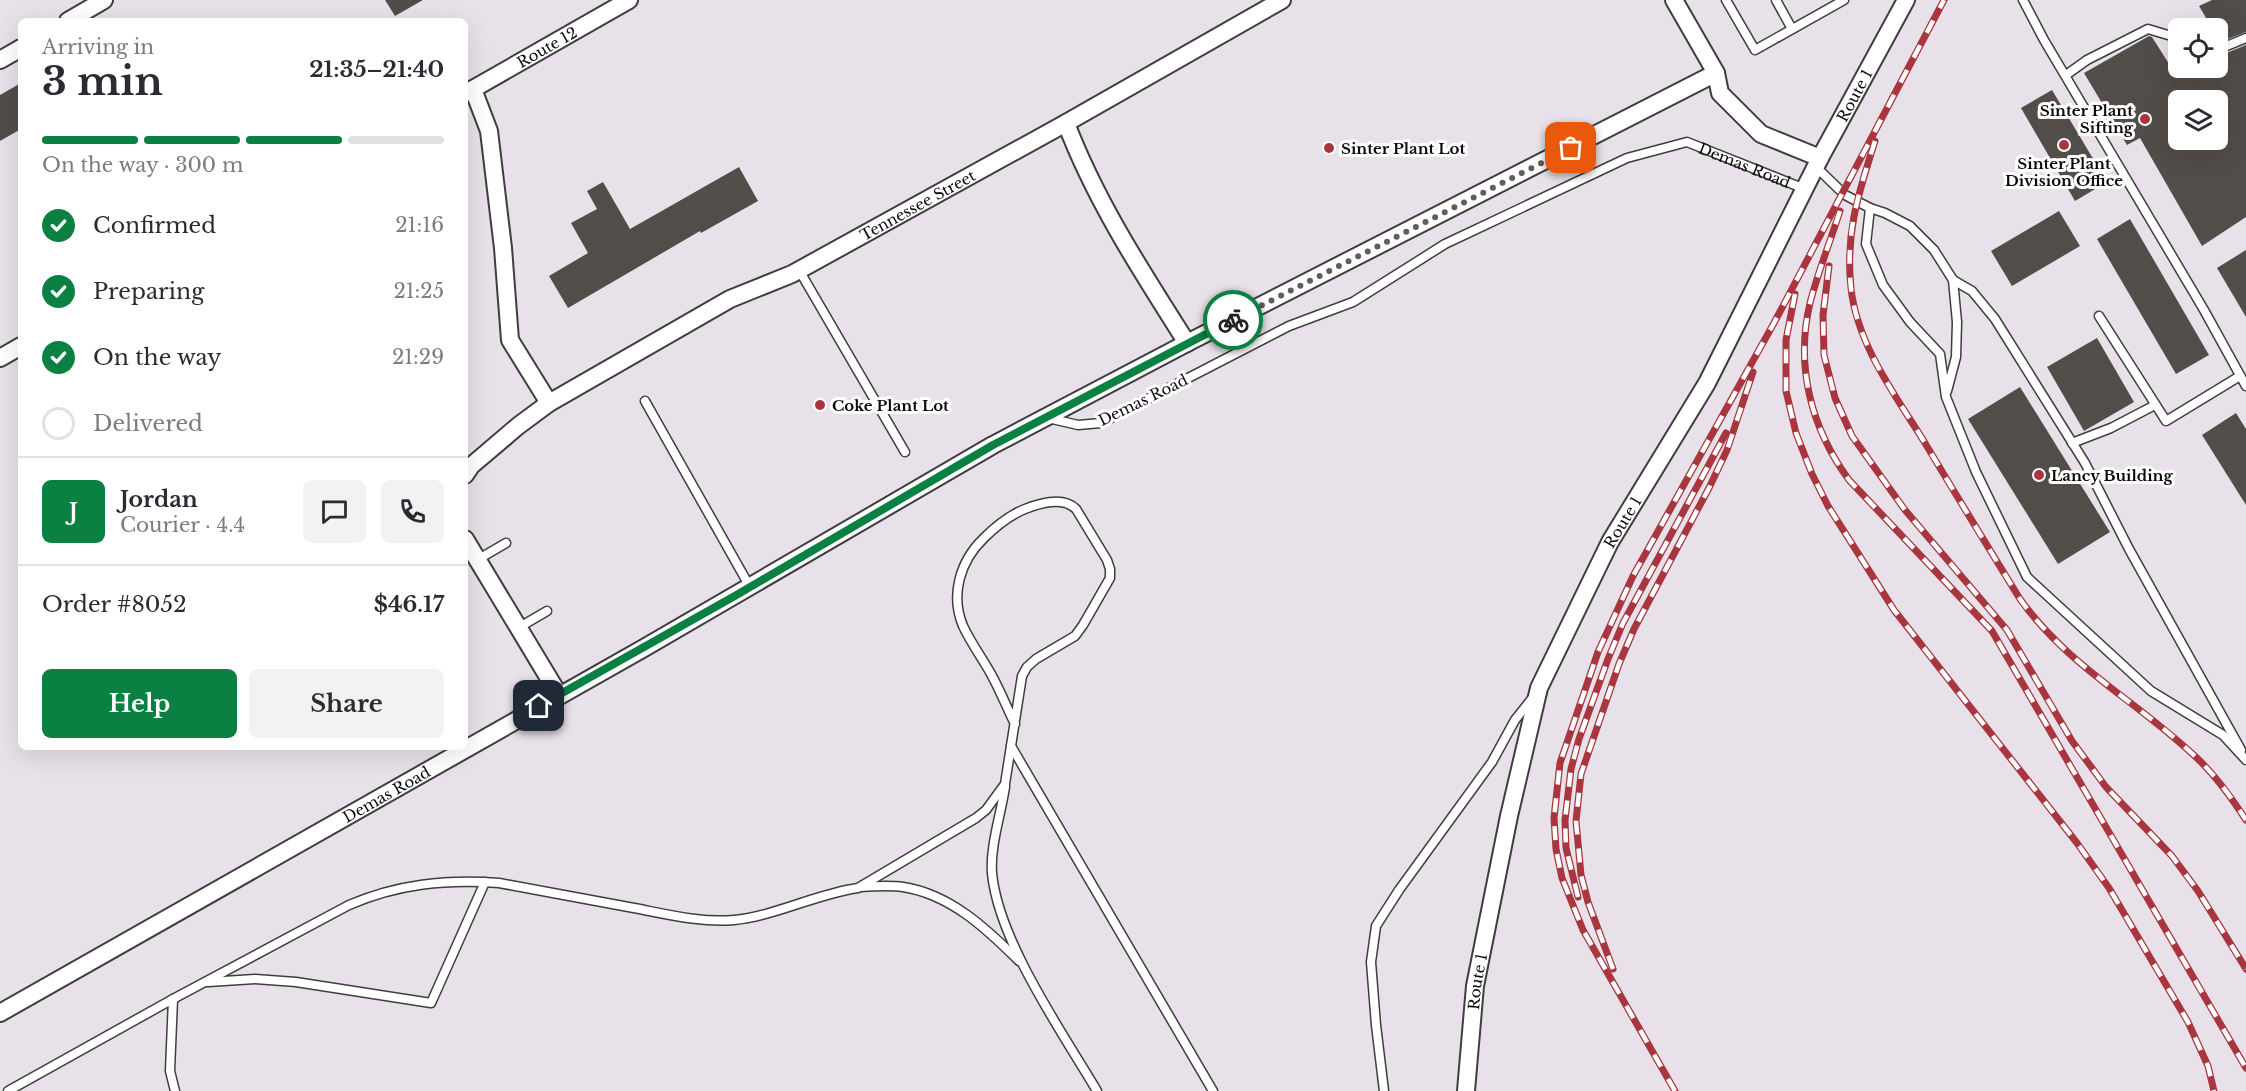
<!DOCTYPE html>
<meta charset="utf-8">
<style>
:root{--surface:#fff;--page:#f2f2f3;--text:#2b2b33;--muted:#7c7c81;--line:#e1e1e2;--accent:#0b8043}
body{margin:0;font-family:"Libre Baskerville",serif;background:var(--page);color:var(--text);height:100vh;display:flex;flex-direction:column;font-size:22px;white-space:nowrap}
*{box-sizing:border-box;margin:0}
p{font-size:20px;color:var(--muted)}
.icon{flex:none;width:33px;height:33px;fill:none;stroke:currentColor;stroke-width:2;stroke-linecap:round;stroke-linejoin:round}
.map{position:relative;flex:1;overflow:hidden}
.side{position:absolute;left:18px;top:18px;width:450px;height:732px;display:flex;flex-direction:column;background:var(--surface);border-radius:9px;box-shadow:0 6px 24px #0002}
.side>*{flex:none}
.tools{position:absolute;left:2168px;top:18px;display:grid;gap:12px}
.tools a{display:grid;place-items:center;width:60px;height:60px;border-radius:9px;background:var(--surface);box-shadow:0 6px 24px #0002;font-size:30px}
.pin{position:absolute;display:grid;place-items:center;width:51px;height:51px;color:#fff;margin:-26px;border-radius:12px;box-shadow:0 3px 9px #0006}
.courier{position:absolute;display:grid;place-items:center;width:60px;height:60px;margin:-30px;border:4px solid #0b8043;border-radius:50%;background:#fff;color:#222;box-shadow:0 2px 8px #0007}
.summary em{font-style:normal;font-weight:800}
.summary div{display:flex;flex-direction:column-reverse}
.summary{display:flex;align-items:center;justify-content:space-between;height:102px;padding:0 24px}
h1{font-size:39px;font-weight:800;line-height:45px}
.bar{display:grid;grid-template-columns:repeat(4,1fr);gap:9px 6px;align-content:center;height:72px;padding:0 24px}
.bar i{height:8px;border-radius:4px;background:var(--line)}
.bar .selected{background:var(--accent)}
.bar p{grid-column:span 4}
.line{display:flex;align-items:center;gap:15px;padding:0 24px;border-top:2px solid var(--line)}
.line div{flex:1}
.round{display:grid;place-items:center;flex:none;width:63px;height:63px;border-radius:9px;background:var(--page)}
ol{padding:0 24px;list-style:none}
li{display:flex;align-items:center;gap:18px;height:66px}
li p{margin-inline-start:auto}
li .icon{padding:6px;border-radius:50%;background:var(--accent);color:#fff;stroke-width:4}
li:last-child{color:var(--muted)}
li i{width:33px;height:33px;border:3px solid var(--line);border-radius:50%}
.primary-button{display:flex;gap:12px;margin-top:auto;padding:12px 24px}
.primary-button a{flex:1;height:69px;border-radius:9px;background:var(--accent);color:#fff;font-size:24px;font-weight:800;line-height:69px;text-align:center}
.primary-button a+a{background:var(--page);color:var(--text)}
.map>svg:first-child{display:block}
.industrial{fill:#e8e1e9;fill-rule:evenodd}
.building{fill:#534d49;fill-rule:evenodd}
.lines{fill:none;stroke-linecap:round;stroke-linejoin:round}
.lane-casing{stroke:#3e3e3e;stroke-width:11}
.street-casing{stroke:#3e3e3e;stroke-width:20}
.lane{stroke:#fff;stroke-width:8}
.street{stroke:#fff;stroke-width:16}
.rail-casing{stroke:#a9363e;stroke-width:7}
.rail{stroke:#fff;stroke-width:4.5;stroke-dasharray:14;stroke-linecap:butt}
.done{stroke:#605e5a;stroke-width:6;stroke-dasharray:0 10.8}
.route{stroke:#0b8043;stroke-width:8}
.poi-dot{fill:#a9363e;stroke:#fff;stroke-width:2}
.labels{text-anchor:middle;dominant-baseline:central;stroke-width:6;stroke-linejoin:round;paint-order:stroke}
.street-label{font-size:15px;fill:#0b0b0b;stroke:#fff}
.poi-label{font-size:15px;font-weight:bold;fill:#0b0b0b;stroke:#fff;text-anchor:start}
</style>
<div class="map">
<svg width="2246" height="1091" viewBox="0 0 2246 1091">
<rect width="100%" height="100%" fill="#fdf9ec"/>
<path class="industrial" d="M0 0H2246V1091H0ZM21 21H465V747H21ZM2178 28H2217V68H2178ZM2178 100H2217V140H2178Z"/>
<g class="building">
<path d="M385 0H423L395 16Z"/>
<path d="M2212 0H2246V32L2220 42 2217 37V28H2212L2199 6Z"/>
<path d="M2149 36 2152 37 2178 78 2197 68H2217V57L2246 45V217L2202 246 2140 138 2127 145 2084 73ZM2178 100H2217V140H2178Z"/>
<path d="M21 83V129L0 141V95Z"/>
<path d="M2052 90 2107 182 2075 201 2021 108Z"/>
<path d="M739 167 758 201 701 233 700 231 568 308 549 276 588 253 571 223 597 209 587 191 603 182 630 229Z"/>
<path d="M2059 211 2080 246 2012 286 1991 251Z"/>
<path d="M2130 219 2209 355 2176 374 2097 239Z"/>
<path d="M2246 250V317L2217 268Z"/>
<path d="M2097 338 2134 402 2084 431 2047 367Z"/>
<path d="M2020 387 2110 532 2058 564 1968 419Z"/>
<path d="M2236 413 2246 429V505L2202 435Z"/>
</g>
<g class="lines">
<defs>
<g id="lane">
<path d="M1726 0 1755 50 1844 0"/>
<path d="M1776 0 1792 29"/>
<path d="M2023 0 2044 40 2204 310 2246 386"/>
<path d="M2217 50 2246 38"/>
<path d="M2066 75 2087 60 2148 29 2178 38"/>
<path d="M1816 167 1845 195 1870 208 1866 244 1883 285 1910 322 1940 354 1946 397 1976 472 2027 577 2151 691 2223 735 2246 760"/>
<path d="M1870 208 1885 213 1910 226 1934 250 1953 280 1957 322 1956 357 1947 391"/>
<path d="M799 270 905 452"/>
<path d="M1953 280 1972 291 1995 319 2085 463 2129 549 2241 750"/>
<path d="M2099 316 2166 421 2240 376"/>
<path d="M645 401 750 587"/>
<path id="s1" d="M1048 418 1078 425 1101 423 1289 326 1353 302 1445 244 1627 158 1687 142 1805 189"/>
<path d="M2072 443 2111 428 2155 405"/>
<path d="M477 560 506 543"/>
<path d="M518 628 547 611"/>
<path d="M1011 746 1213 1091"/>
<path d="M1005 787C1001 814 990 846 992 873 998 940 1062 1032 1097 1091"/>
<path d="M861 887C875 886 890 885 903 887 950 894 987 929 1019 961"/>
<path d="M208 982 255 979 296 982 431 1003 485 882"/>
<path d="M173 999 170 1071 175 1091"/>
<path d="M8 1091 173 999 349 905C398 884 446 879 499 883 544 891 589 900 634 908 666 914 701 923 734 920 775 916 816 894 858 888L976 818 986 810 1005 784 1022 676 1027 667 1036 659 1075 636 1083 625 1110 578V569L1107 560 1076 509C1063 496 1040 503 1025 509 1010 515 995 527 984 538 960 561 950 595 963 626 971 643 982 658 991 674 1000 690 1007 708 1015 724"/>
<path d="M1384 1091 1376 1025 1371 962 1376 926 1399 890 1492 762 1515 720 1534 696"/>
</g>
<g id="street">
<path d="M68 21 104 0"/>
<path d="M0 60 21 48"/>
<path d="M1716 73 1720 93 1761 134 1820 158"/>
<path d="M473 89 489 131 503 248 510 340 549 403"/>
<path id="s2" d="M466 93 629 0"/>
<path d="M1066 123C1096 202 1142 272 1187 343"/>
<path d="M0 358 21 346"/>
<path id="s3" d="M465 475 471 466 518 426 549 403 730 299 792 274 1066 123 1282 0"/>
<path d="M465 539 559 695"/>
<path id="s4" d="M0 1013 644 648 993 445 1187 343 1716 73 1674 0"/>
<path id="s5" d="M1466 1091 1475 986 1509 816 1539 688 1610 542 1707 383 1820 158 1906 0"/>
</g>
</defs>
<use href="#lane" class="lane-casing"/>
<use href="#street" class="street-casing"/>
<use href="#lane" class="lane"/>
<use href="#street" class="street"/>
<defs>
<g id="rail">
<path d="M1875 141C1859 192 1845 232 1851 288 1857 345 1896 396 1925 443 1956 495 1988 547 2020 599 2069 668 2142 704 2201 762 2219 780 2233 800 2246 820"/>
<path d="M1840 211C1830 242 1818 272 1810 303 1795 366 1811 428 1849 480L1992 631 2246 1068"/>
<path d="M1829 266 1823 315 1824 355 1835 398 1852 436 1905 510 2007 630 2072 741 2106 787 2172 856 2198 891 2246 969"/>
<path d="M1795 294 1786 340V391L1796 433 1812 474 1828 506 1894 610 2077 843 2109 888 2188 1022 2208 1066 2214 1091"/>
<path d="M1578 897 1566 848 1565 820 1571 769 1579 739 1608 659 1623 623 1726 433"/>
<path d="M1613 969 1588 902 1581 875 1576 821 1581 774 1619 664 1634 629 1709 488 1727 450 1753 372"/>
<path d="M1675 1091 1583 930 1562 878 1556 849 1554 818 1560 763 1598 652 1633 576 1774 323 1944 0"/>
</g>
</defs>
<use href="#rail" class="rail-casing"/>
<use href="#rail" class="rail"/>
</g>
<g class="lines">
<path class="done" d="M1233 320 1571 148"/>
<path class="route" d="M539 706 733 597 993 445 1233 320"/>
</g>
<g class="poi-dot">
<circle cx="2145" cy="119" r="6"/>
<circle cx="2064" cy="145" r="6"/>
<circle cx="1329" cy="148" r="6"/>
<circle cx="820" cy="405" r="6"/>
<circle cx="2039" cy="475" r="6"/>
</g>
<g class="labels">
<g class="street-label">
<text stroke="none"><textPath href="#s2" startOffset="93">Route 12</textPath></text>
<text stroke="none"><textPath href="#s5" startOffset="1082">Route 1</textPath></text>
<text stroke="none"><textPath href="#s1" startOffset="768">Demas Road</textPath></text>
<text stroke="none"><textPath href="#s3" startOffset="530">Tennessee Street</textPath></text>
<text transform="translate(1143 400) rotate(-26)">Demas Road</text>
<text stroke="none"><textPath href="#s5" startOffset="596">Route 1</textPath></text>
<text stroke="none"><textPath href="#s4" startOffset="444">Demas Road</textPath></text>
<text stroke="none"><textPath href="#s5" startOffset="110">Route 1</textPath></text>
</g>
<g class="poi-label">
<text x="2133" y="110" text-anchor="end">Sinter Plant<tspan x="2133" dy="17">Sifting</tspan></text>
<text x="1341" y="148">Sinter Plant Lot</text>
<text x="2064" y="163" text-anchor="middle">Sinter Plant<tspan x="2064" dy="17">Division Office</tspan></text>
<text x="832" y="405">Coke Plant Lot</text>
<text x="2051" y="475">Lancy Building</text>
</g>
</g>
</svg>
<div class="tools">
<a><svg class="icon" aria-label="locate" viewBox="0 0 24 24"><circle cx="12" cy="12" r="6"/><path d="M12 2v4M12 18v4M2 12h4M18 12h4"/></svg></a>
<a><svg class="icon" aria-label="layers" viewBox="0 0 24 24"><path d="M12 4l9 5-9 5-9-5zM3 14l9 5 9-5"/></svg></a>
</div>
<div class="pin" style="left:1571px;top:148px;background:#ea580c"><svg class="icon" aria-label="bag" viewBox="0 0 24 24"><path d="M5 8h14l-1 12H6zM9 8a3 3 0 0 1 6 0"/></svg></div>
<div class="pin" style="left:539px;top:706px;background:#1f2937"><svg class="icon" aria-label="home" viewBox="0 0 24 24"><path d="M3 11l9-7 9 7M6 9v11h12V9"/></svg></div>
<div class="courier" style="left:1233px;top:320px"><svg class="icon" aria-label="bike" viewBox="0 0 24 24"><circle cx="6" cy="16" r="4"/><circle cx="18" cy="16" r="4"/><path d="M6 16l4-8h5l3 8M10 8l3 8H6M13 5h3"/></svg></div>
<section class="side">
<div class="summary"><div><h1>3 min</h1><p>Arriving in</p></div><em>21:35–21:40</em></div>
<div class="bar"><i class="selected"></i><i class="selected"></i><i class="selected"></i><i></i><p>On the way · 300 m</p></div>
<ol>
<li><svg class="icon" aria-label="check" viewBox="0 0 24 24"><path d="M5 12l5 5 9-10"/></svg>Confirmed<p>21:16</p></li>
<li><svg class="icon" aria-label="check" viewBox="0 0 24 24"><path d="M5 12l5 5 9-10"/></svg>Preparing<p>21:25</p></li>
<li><svg class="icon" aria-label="check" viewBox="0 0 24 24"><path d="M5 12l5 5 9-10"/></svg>On the way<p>21:29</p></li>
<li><i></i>Delivered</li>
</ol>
<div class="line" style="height:108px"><b class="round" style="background:var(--accent);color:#fff">J</b><div><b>Jordan</b><p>Courier · 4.4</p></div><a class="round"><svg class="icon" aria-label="chat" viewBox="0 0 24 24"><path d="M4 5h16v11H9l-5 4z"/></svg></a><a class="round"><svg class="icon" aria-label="phone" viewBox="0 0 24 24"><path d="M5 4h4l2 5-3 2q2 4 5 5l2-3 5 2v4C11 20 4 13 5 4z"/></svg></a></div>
<div class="line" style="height:78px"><div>Order #8052</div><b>$46.17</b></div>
<div class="primary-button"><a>Help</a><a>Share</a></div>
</section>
</div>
